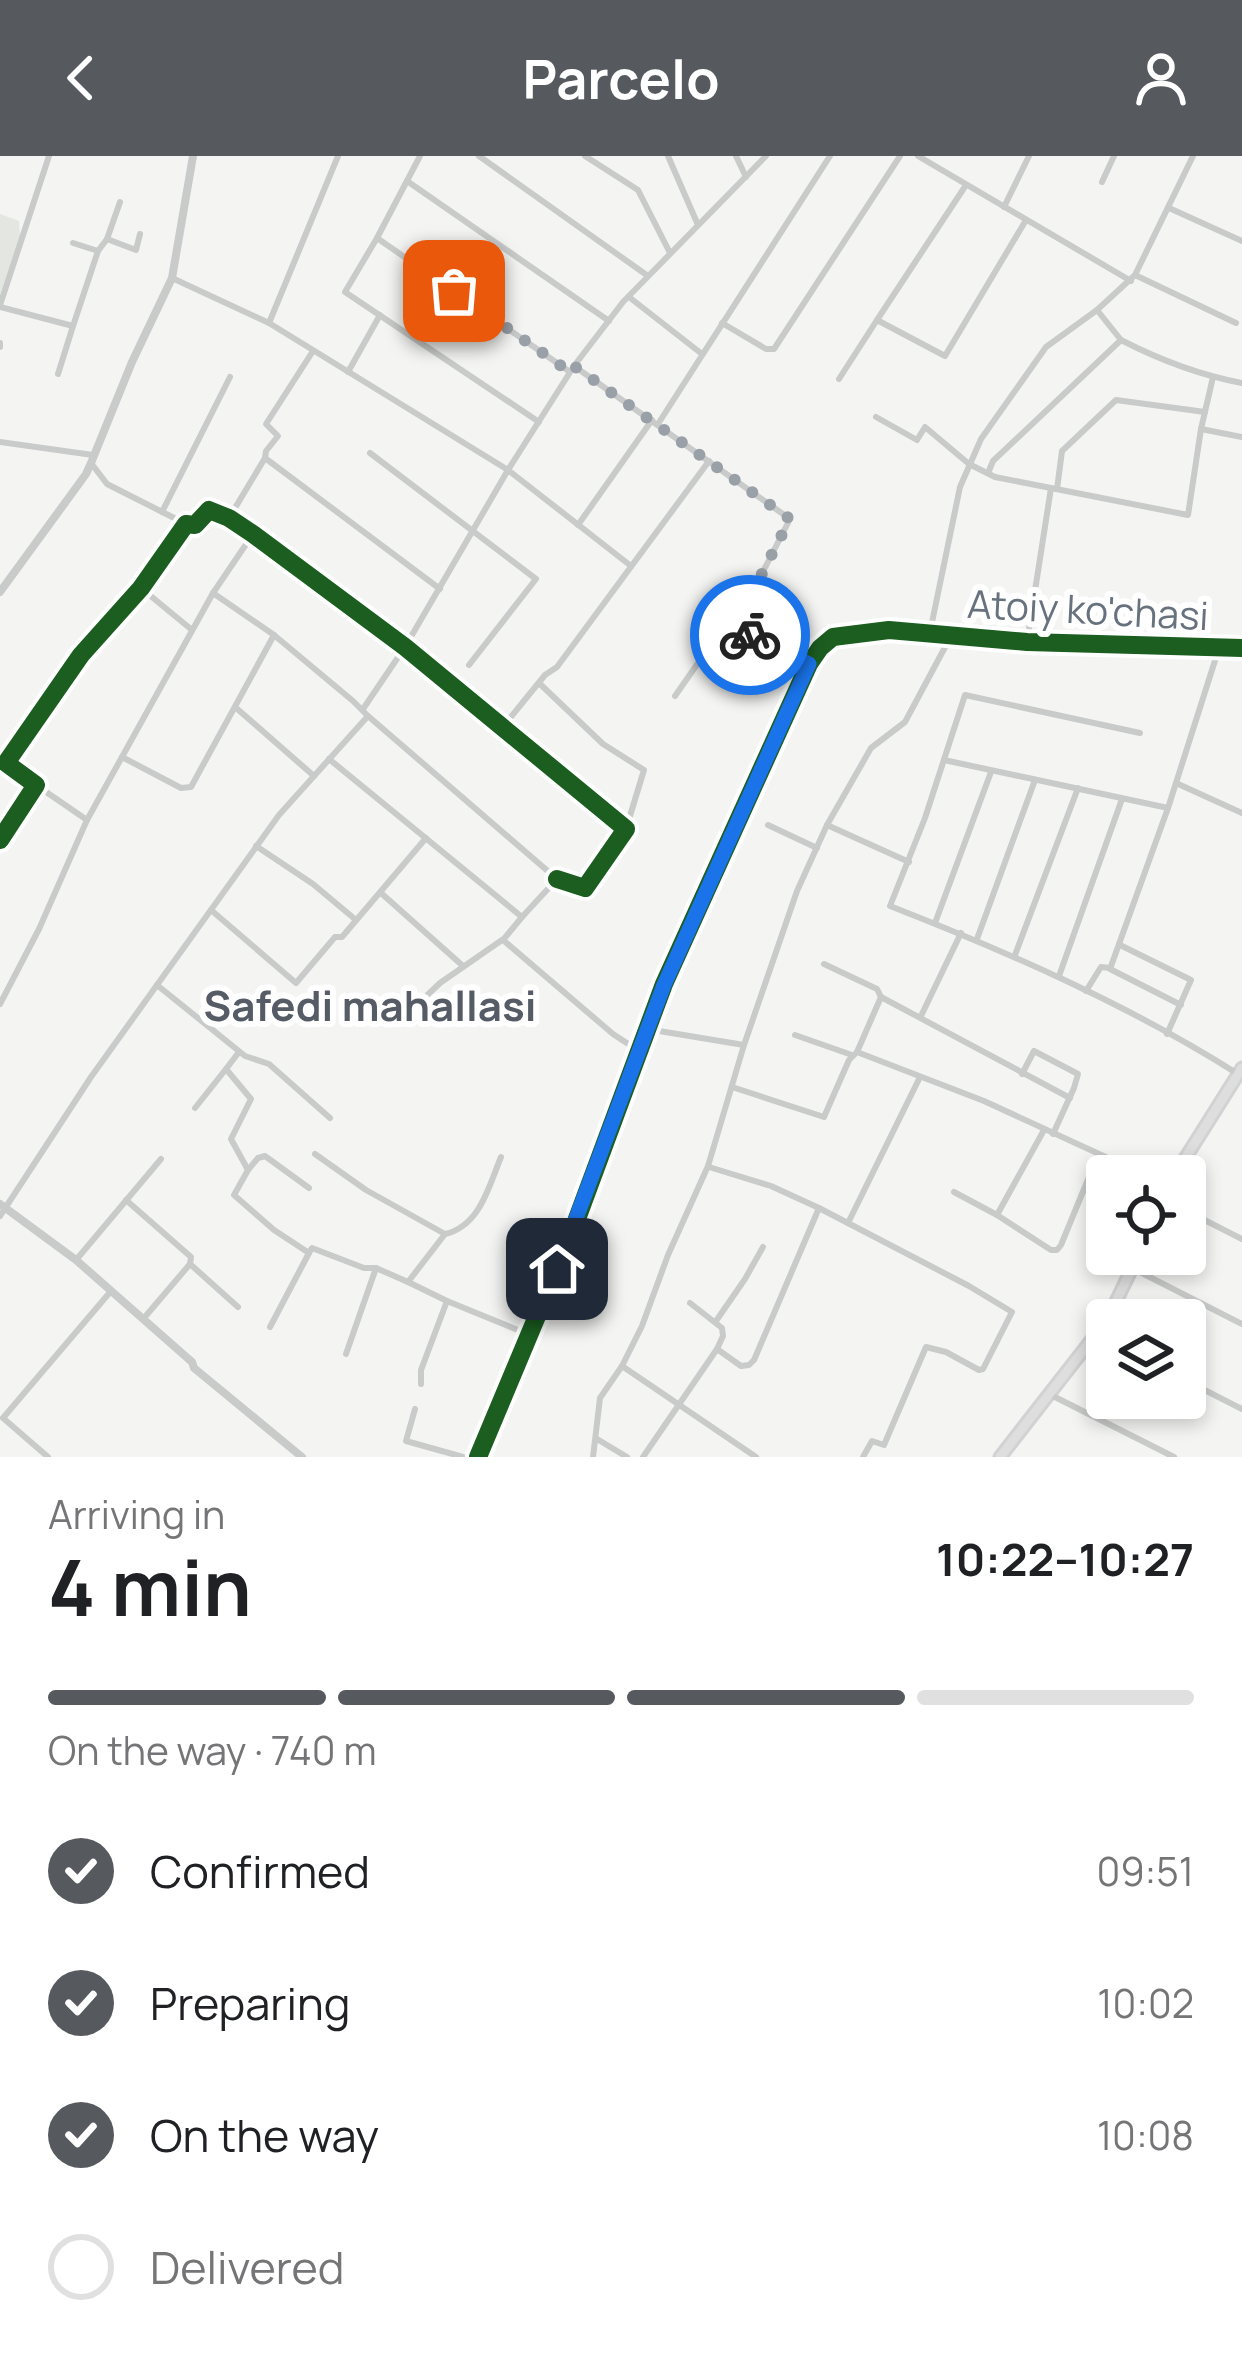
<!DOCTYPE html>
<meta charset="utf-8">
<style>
:root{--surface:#fff;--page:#f2f2f2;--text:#202124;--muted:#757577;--line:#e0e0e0;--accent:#565a5f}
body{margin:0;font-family:Manrope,sans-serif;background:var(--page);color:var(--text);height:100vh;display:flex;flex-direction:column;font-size:45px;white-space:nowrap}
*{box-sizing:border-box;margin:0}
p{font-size:39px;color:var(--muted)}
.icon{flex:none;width:66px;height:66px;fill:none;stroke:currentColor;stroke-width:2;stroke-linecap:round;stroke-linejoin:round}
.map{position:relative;height:1301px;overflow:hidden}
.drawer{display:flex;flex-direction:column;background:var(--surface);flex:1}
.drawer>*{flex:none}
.controls{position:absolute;left:1086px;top:999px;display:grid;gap:24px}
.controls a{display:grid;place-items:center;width:120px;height:120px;border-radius:12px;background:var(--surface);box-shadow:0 6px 18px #0003;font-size:60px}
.pin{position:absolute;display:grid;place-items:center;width:102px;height:102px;color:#fff;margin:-51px;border-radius:24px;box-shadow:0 6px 18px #0006}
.courier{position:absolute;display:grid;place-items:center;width:120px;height:120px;margin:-60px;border:9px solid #1a73e8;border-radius:50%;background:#fff;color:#222;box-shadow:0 3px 15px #0007}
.summary em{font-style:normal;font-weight:700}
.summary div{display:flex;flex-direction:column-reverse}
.summary{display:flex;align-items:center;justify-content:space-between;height:204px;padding:0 48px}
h1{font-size:78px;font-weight:700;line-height:90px}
.bar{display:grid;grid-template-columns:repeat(4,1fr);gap:18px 12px;align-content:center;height:144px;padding:0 48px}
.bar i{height:15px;border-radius:9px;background:var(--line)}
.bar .selected{background:var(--accent)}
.bar p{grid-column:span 4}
ol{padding:0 48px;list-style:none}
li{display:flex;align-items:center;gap:36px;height:132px}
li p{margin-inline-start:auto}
li .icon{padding:12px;border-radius:50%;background:var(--accent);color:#fff;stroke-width:4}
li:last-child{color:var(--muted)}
li i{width:66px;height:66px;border:6px solid var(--line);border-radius:50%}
header{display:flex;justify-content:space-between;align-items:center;height:156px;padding:0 48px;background:var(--accent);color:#fff;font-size:54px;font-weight:700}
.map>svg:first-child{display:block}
.green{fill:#e4e6e2}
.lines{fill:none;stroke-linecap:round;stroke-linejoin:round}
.primary-casing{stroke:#d1d2d2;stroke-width:15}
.minor{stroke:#c9caca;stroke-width:6}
.tertiary{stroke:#c9caca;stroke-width:8}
.primary{stroke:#dededf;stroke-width:9}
.cycleway-casing{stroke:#fff;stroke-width:26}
.cycleway{stroke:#1b5e20;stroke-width:18}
.done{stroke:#99a0a8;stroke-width:12;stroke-dasharray:0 21.6}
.route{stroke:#1a73e8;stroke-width:15}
.labels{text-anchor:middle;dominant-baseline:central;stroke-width:12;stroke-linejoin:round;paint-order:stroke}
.street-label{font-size:39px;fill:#68727f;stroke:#fff}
.neighbourhood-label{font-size:42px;font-weight:bold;fill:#555c65;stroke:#fff}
</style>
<header><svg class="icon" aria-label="back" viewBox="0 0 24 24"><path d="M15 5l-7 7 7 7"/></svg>Parcelo<svg class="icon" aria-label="person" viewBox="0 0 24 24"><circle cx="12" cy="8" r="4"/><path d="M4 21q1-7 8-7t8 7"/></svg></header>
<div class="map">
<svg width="1242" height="1301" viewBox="0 0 1242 1301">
<rect width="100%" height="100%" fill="#f4f4f3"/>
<path class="green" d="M0 58 19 65 20 80 0 139Z"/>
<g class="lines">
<defs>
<g id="primary">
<path d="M1174 1020 1242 912"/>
<path d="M1000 1301 1107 1164 1139 1098"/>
</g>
</defs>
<use href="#primary" class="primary-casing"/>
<g class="minor">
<path d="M479 0 648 120"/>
<path d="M585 0 638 34 670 97"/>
<path d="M668 0 698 69"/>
<path d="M736 0 746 21"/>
<path d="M918 0 1131 125"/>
<path d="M407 25 609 165"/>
<path d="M1102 26 1114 0"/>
<path d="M966 29 877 164 945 200 1026 64"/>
<path d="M1004 51 1029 0"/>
<path d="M1169 52 1242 85"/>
<path d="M377 82 420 0"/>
<path d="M107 83 136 94 140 78"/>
<path d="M98 95 107 83 120 46"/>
<path d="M1135 119 1236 167"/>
<path d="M172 122 269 167 508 314 631 410"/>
<path d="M629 141 702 198"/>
<path d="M0 149 49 0"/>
<path d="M0 151 73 170 58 218"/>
<path d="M269 167 338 0"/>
<path d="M722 167 766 193H774L900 0"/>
<path d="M73 170 98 95 73 87"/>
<path d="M1121 184C1160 204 1199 219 1242 227"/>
<path d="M0 187V191"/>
<path d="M574 210 790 363 734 472 809 508"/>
<path d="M348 216 380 159"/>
<path d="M839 223 877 164"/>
<path d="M876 261 917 284 925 271 969 308 995 321 1188 359 1201 273 1213 221"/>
<path d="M539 266 345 136 377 82 570 216"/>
<path d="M658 268 830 0"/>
<path d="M1201 273 1242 281"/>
<path d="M0 286 93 299"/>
<path d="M370 297 536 423 469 509"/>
<path d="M265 302 266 295 278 280 266 268 313 195"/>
<path d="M91 307 107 328 186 368"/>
<path d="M988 317 993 305 1121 184 1097 154"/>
<path d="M1057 333 1062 295 1116 244 1205 256"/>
<path d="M162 356 230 221"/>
<path d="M229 362 265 302 440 433"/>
<path d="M578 369 652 264"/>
<path d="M141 432 192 474"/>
<path d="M213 437 253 378"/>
<path d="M930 476 960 331 981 283 1046 191 1097 154 1135 119 1193 0"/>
<path d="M1027 486 1051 332"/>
<path d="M539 527 603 588 644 614 626 673"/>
<path d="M675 540 705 497 734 472"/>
<path d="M235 551 314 620"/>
<path d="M363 553 405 491 508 314 574 210 623 146 766 0"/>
<path d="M368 560 557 723 522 761"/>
<path d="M502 572 545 519 557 511 709 305"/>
<path d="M1140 577 965 539 925 662 890 750C1010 797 1129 849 1238 918"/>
<path d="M122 601 181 632 191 631 274 479"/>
<path d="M329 603 522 761 503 784 613 878 639 895"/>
<path d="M944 604 1168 652"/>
<path d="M1176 627 1242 657"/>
<path d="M36 629 87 664 213 437 274 479 353 545 368 560 279 659 157 829"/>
<path d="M768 669 817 692"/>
<path d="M827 669 909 706"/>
<path d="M0 684 36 629 6 607 81 499 141 432 186 368 195 369 209 354 229 362 253 378 405 491 626 673 585 732 557 723"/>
<path d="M256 690 313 728 356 764"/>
<path d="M381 737 463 810"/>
<path d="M211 754 296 827 335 781H342L426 682"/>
<path d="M935 767 991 616"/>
<path d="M977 783 1035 624"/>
<path d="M1120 789 1191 824 1167 878"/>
<path d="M1015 799 1078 632"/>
<path d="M824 808 877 833 881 841"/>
<path d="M1059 820 1122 643"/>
<path d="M1086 835 1101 811 1110 812"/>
<path d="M419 847 440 827 502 784"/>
<path d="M0 848 39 773 87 664"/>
<path d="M1181 849 1110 813 1168 652 1219 492"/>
<path d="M921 860 961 777"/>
<path d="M647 873 744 889"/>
<path d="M795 879 852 899"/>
<path d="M239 896 226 913 251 943 231 983 248 1014 234 1039 274 1074 309 1097 270 1171"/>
<path d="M857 896 881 841 1070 942"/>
<path d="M1022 918 1034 895 1078 918 1074 932 1053 978"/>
<path d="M732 931 824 961 849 904 857 896 984 945 1147 1020"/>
<path d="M195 952 226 913"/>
<path d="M1044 974 997 1059 1051 1094H1057L1061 1089 1098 999"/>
<path d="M315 998 366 1034 445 1078 408 1126 447 1145 530 1179"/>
<path d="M709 1011 771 1030 819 1052 969 1130 1012 1156 983 1213 979 1214 946 1196 926 1191 884 1289 872 1285 863 1301"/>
<path d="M248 1014 258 1002 265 1000 309 1032"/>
<path d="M954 1036 997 1059"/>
<path d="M126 1044 191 1101 190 1108 144 1162"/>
<path d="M1185 1054 1242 1083"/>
<path d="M0 1060 91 921 157 829 245 900 269 908 330 962"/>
<path d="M848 1067 920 921"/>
<path d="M445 1078C480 1070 489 1030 501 1001"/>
<path d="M309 1097 312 1092 364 1112H376"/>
<path d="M76 1104 161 1003"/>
<path d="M190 1108 238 1151"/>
<path d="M1132 1112 1242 1168"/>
<path d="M690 1147 722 1172 723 1180 717 1193"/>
<path d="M716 1165 745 1123 763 1091"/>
<path d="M346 1198 376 1112 408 1126"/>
<path d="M622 1210 756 1301"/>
<path d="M1185 1224 1242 1253"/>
<path d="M421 1228V1214L447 1145"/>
<path d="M1049 1238 1174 1301"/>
<path d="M415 1253 406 1285 463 1301"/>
<path d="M597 1283 627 1301"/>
<path d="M48 1301 3 1262 111 1135"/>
<path d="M593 1301 600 1242 622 1210 642 1170 668 1099 708 1010 744 889 797 735 827 669 871 592 905 566 951 480"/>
<path d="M643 1301 717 1193 741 1210 749 1209 754 1204 819 1052"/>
</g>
<g class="tertiary">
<path d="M0 436 86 318 91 307 132 206 172 122 193 0"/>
<path d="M0 1048 76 1104 192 1206 194 1212 302 1301"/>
<path d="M478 1301 571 1079 664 828 809 508 820 492 833 481 889 474 1027 486 1242 492"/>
</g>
<use href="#primary" class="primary"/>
<defs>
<g id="cycleway">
<path d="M0 684 36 629 6 607 81 499 141 432 186 368 195 369 209 354 229 362 253 378 405 491 626 673 585 732 557 723"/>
<path d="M478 1301 571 1079 664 828 809 508 820 492 833 481 889 474 1027 486 1242 492"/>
</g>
</defs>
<use href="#cycleway" class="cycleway-casing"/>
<use href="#cycleway" class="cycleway"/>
</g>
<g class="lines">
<path class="done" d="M454 135 570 216 574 210 790 363 734 472 750 479"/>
<path class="route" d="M557 1113 664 829 809 508 750 479"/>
</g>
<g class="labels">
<g class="street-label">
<text transform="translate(1088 453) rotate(3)">Atoiy ko'chasi</text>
</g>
<g class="neighbourhood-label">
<text x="370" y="849">Safedi mahallasi</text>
</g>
</g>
</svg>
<div class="controls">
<a><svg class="icon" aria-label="locate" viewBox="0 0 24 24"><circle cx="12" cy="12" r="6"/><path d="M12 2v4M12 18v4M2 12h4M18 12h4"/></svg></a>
<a><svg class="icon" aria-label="layers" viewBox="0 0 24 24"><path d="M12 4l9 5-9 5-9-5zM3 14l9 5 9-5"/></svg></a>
</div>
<div class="pin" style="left:454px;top:135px;background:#ea580c"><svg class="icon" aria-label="bag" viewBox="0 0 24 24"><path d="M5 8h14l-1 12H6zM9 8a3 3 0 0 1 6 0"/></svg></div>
<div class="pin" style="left:557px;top:1113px;background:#1f2937"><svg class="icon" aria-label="home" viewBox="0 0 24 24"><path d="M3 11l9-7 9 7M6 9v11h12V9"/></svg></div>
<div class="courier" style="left:750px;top:479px"><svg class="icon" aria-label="bike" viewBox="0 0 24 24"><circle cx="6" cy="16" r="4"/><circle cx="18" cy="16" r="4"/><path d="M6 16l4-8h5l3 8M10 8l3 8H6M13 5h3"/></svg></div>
</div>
<section class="drawer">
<div class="summary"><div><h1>4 min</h1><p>Arriving in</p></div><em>10:22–10:27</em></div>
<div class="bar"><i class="selected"></i><i class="selected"></i><i class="selected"></i><i></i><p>On the way · 740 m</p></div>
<ol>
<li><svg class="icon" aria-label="check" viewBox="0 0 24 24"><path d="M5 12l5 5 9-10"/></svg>Confirmed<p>09:51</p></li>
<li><svg class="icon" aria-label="check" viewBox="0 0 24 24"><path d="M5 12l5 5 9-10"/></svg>Preparing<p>10:02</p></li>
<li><svg class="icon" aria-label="check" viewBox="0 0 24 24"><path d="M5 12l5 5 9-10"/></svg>On the way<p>10:08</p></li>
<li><i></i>Delivered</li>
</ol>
</section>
